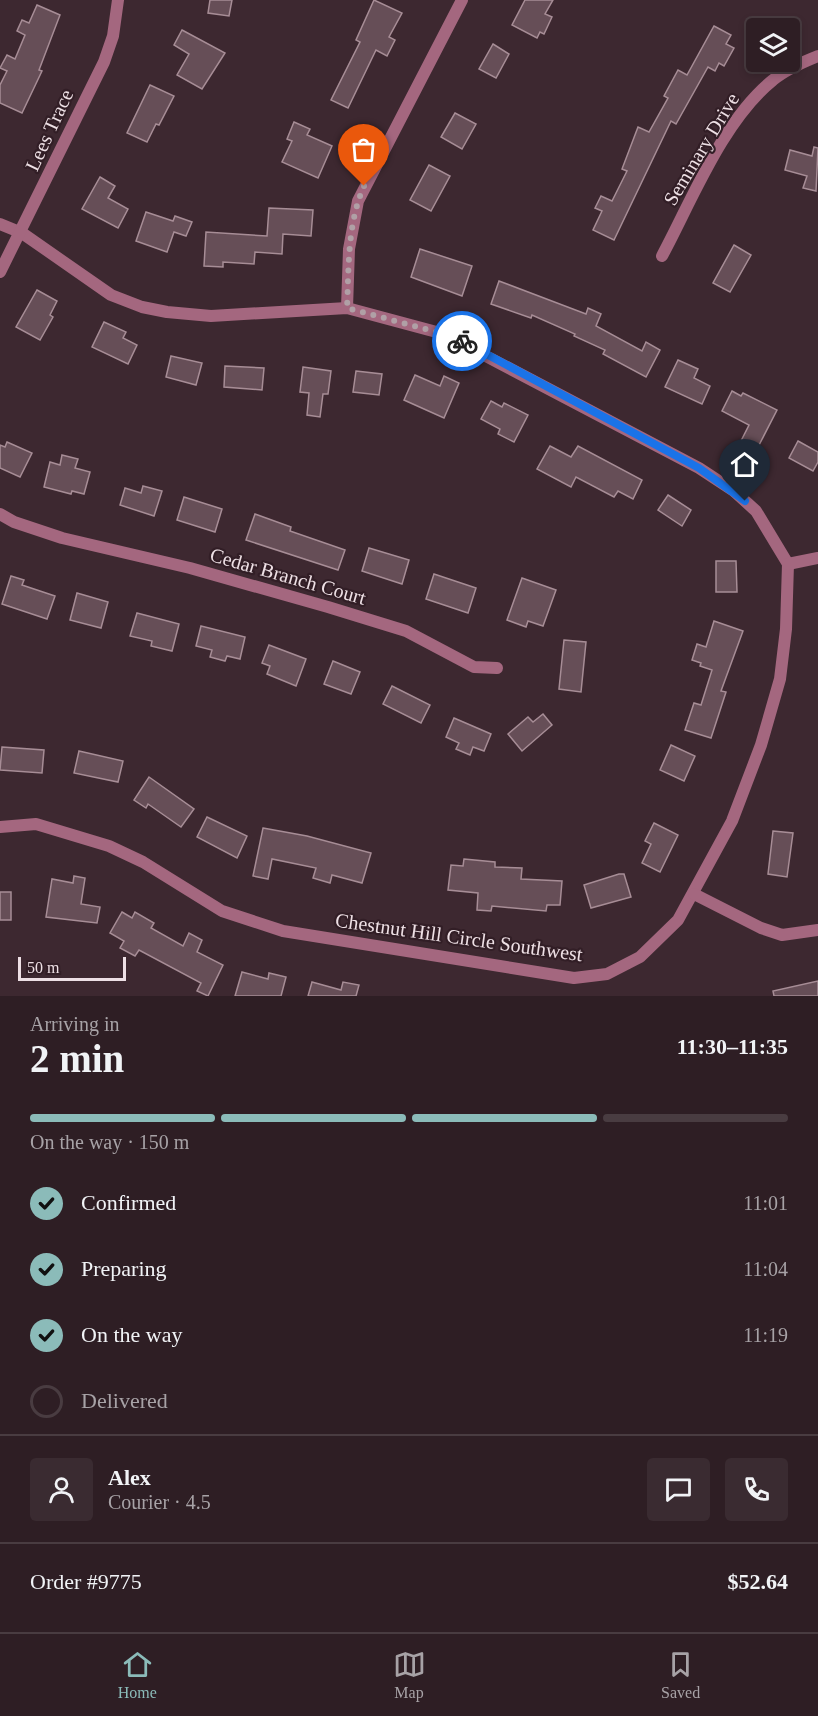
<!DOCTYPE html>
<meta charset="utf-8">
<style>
:root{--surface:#2e1e24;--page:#3a2b31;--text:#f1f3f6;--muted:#a7a2a6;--line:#493c41;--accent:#8bbbb9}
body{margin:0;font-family:"Times New Roman",serif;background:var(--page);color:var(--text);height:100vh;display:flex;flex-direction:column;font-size:22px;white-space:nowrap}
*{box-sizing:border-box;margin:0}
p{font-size:20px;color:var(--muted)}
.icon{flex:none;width:33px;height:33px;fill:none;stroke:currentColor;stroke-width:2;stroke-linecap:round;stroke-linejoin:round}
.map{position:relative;height:996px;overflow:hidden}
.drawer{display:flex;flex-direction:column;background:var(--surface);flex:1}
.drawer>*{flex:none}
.controls{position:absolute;left:746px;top:18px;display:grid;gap:12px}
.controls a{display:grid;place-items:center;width:54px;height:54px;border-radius:6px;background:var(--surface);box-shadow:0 3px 9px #0003,0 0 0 2px var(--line);font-size:30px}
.scale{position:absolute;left:18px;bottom:15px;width:108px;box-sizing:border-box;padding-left:6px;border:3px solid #eee0e5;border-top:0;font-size:16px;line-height:21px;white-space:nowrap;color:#eee0e5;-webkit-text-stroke:4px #321e26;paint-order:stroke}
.pin{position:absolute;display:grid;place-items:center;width:51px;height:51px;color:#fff;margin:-62px -26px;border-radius:50% 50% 50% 0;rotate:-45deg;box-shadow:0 0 6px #0007}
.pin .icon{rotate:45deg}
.courier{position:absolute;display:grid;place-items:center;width:60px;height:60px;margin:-30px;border:4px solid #1a73e8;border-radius:50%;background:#fff;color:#222;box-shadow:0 2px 8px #0007}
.headline em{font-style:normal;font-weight:800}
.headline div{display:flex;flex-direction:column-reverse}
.headline{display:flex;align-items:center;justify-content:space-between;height:102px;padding:0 30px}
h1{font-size:39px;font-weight:800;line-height:45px}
.bar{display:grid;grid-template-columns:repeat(4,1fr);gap:9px 6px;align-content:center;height:72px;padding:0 30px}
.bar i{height:8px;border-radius:4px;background:var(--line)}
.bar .active{background:var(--accent)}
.bar p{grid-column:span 4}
.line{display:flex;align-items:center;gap:15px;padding:0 30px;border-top:2px solid var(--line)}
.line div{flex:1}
.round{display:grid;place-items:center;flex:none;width:63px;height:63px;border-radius:6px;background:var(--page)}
ol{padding:0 30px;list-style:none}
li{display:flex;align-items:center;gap:18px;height:66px}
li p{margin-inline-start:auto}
li .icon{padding:6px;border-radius:50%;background:var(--accent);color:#111;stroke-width:4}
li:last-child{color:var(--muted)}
li i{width:33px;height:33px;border:3px solid var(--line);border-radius:50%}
.tab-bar{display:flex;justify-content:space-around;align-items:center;height:84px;border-top:2px solid var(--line);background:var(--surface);font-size:16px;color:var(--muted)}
.tab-bar a{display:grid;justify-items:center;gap:3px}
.tab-bar .active{color:var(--accent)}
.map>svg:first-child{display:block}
.building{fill:#664e57;stroke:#a78d96;stroke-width:1.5}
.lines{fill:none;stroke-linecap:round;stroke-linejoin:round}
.street{stroke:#a4677f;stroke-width:12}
.done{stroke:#b0a0a6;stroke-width:6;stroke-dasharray:0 10.8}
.route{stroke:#1a73e8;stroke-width:8}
.labels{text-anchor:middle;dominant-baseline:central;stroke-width:4.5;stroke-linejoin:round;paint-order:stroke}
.street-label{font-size:20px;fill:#eee0e5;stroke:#321e26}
</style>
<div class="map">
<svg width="818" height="996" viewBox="0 0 818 996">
<rect width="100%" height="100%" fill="#3d2830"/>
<g class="building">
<path d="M210 0H232L229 16 208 13Z"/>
<path d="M374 0 402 13 389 37 395 40 387 56 376 50 348 108 331 100 360 42 356 40Z"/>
<path d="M525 0H553L545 14 552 17 544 34 540 32 537 38 512 25Z"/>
<path d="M37 5 60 15 39 70 42 71 22 113 0 103V85L7 71 0 68 7 55 15 59 25 35 17 31 22 20 29 23Z"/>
<path d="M714 26 731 35 726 44 734 48 724 66 719 63 715 71 708 67 676 124 671 121 614 240 593 230 602 211 595 208 601 196 612 201 627 171 622 169 638 127 649 132 668 98 664 96 678 70 687 75Z"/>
<path d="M182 30 225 53 202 89 177 75 189 54 174 45Z"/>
<path d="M493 44 509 54 496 78 479 69Z"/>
<path d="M150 85 174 96 159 125 156 124 147 142 127 133Z"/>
<path d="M455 113 476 124 462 149 441 137Z"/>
<path d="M294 122 310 129 307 135 332 146 318 178 282 162 292 141 287 139Z"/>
<path d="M814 147 818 148 816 191 803 188 807 176 785 170 790 150 812 156Z"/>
<path d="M429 165 450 176 431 211 410 200Z"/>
<path d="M100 177 115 186 108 198 128 209 118 228 82 209Z"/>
<path d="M269 208 313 210 311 236 283 234 282 254 255 252 254 264 223 262V267L204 266 206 232 267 236Z"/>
<path d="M146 212 173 221 175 216 192 222 186 236 174 232 167 252 136 241Z"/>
<path d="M734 245 751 255 730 292 713 283Z"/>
<path d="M420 249 472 266 462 296 411 277Z"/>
<path d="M499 281 586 314 588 308 601 314 596 326 642 351 646 342 660 350 646 377 603 354 605 350 574 336 575 334 532 315 531 318 491 304Z"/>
<path d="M37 290 57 301 50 315 53 317 40 340 16 327Z"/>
<path d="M104 322 126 332 123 338 137 345 128 364 92 347Z"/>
<path d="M171 356 202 363 196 385 166 377Z"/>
<path d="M678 360 698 369 694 378 710 386 702 404 665 387Z"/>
<path d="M225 366 264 368 262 390 224 387Z"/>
<path d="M303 367 331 371 328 394H323L320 417 307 415 309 393 300 392Z"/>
<path d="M356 371 382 374 379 395 353 392Z"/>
<path d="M415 375 440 386 444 376 459 383 444 418 404 400Z"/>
<path d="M732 391 741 396 743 393 777 410 757 449 741 441 749 425 722 411Z"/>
<path d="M491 401 502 407 504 403 528 415 514 442 498 434 500 429 481 419Z"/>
<path d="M798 441 818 452V462L813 471 789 458Z"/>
<path d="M7 442 32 453 20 477 0 468V445L5 447Z"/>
<path d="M550 446 571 457 578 446 642 480 633 499 618 491 614 497 576 477 571 487 537 469Z"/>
<path d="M62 455 78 459 75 468 90 472 84 494 72 491 71 494 44 487 50 462 60 465Z"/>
<path d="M143 486 162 491 154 516 120 505 125 488 141 493Z"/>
<path d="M668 495 691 510 682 526 658 510Z"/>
<path d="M184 497 222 509 215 532 177 520Z"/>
<path d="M255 514 291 527 290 531 345 550 338 570 246 540Z"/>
<path d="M369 548 409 560 402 584 362 571Z"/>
<path d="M716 561H736L737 592H716Z"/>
<path d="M434 574 476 588 468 613 426 599Z"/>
<path d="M11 576 24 580 22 585 55 596 47 619 2 604Z"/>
<path d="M522 578 556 590 543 626 528 621 526 627 507 620Z"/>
<path d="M77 593 108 602 101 628 70 620Z"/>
<path d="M137 613 179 624 172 651 151 646 152 641 130 636Z"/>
<path d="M714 621 743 631 721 691 726 692 711 738 685 730 694 703 701 705 712 670 700 666 701 663 692 660 697 644 706 647Z"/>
<path d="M201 626 245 637 240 659 227 656 225 661 210 657 212 650 196 646Z"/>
<path d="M564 640 586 642 581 692 559 689Z"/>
<path d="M269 645 306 659 296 686 267 674 270 666 262 663Z"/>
<path d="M333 661 360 672 351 694 324 684Z"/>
<path d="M392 686 430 705 421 723 383 704Z"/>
<path d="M543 714 552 725 522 751 508 734 528 717 533 722Z"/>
<path d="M454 718 491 734 484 751 473 747 470 755 456 749 459 743 446 737Z"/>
<path d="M671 745 695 756 684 781 660 770Z"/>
<path d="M2 747 44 750 42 773 0 770Z"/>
<path d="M79 751 123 761 118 782 74 773Z"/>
<path d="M149 777 194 809 181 827 148 804 146 808 134 800Z"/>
<path d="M207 817 247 836 237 858 197 837Z"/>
<path d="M654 823 678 835 660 872 642 863 651 844 645 841Z"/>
<path d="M263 828 307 836 371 853 362 883 332 875 330 883 313 878 316 868 272 859 268 879 253 876Z"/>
<path d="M773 831 793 833 787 877 768 874Z"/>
<path d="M464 859 495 862V867L522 868 521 879 562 881 560 905H547L546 911 492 906 491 911 477 910 478 893 448 890 451 865 463 866Z"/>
<path d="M619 874H624L631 897 591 908 584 885Z"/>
<path d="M74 876 85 878 81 904 100 907 97 923 46 917 52 879 73 883Z"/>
<rect x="0" y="892" width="11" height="28"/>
<path d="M122 912 132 918 135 912 154 923 151 928 183 946 189 933 202 940 197 952 223 965 208 996 197 991 201 983 139 950 135 956 120 948 124 941 110 933Z"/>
<path d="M242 972 268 979 269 973 286 977 281 996H235Z"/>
<path d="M818 981V996H774L773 991Z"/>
<path d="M312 982 341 990 343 982 359 985 356 996H308Z"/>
</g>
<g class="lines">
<g class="street">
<path d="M0 224 22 233 111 295 142 307 167 312 211 316 347 308 444 334 699 468 734 491 756 511 788 564 786 629 780 679 761 745 732 821 678 920 640 957 607 974 574 978 283 931 222 911 143 862 109 846 36 824 0 827"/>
<path d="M662 256C692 200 723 120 773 80 786 69 803 62 818 56"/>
<path d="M0 272 104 62 113 36 118 0"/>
<path d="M347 308 349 249 358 201 462 0"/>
<path d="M0 514 14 522 62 538 190 568 328 607 406 631 474 667 497 668"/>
<path d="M788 564 818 558"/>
<path d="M694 894 761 928 782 935 818 930"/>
</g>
</g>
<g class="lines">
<path class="done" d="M364 186C347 225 349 267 347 308L444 334 462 341"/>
<path class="route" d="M462 341 699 468 745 501"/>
</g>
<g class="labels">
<g class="street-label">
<text transform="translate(49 130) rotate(-65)">Lees Trace</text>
<text transform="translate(701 149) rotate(-59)">Seminary Drive</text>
<text transform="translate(288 576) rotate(16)">Cedar Branch Court</text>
<text transform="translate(459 937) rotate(8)">Chestnut Hill Circle Southwest</text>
</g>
</g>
</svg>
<div class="controls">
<a><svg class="icon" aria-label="layers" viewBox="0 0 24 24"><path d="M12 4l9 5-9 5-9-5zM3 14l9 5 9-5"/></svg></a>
</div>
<div class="scale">50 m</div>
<div class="pin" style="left:364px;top:186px;background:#ea580c"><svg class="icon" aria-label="bag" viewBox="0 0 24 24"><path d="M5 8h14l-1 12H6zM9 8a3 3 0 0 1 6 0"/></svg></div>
<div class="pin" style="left:745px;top:501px;background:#1f2937"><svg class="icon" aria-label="home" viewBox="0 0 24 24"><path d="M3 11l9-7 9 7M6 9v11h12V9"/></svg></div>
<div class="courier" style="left:462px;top:341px"><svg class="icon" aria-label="bike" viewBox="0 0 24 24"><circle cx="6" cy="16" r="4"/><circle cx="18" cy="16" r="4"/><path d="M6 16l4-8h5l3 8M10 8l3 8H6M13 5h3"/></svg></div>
</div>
<section class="drawer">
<div class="headline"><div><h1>2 min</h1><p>Arriving in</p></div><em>11:30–11:35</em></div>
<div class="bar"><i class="active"></i><i class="active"></i><i class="active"></i><i></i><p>On the way · 150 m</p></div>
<ol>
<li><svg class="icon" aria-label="check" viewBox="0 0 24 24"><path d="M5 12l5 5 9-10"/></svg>Confirmed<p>11:01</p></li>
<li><svg class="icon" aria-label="check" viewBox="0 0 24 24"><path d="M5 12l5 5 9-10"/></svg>Preparing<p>11:04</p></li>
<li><svg class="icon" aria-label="check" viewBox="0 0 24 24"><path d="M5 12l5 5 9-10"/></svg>On the way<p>11:19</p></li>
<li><i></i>Delivered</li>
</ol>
<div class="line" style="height:108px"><a class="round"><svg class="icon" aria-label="person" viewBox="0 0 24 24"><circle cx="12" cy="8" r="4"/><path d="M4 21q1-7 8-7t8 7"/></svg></a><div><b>Alex</b><p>Courier · 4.5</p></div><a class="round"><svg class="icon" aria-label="chat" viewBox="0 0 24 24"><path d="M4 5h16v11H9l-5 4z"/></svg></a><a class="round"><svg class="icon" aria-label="phone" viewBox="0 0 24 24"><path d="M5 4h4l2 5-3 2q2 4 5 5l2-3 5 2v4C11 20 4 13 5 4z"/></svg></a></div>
<div class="line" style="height:78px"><div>Order #9775</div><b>$52.64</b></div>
</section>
<nav class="tab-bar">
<a class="active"><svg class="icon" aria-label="home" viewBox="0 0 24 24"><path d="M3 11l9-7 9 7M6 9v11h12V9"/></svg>Home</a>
<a><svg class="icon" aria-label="map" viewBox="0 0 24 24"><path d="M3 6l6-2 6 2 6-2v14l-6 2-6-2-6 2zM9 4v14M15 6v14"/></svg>Map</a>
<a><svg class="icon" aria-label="saved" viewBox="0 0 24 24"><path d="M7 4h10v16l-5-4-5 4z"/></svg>Saved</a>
</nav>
